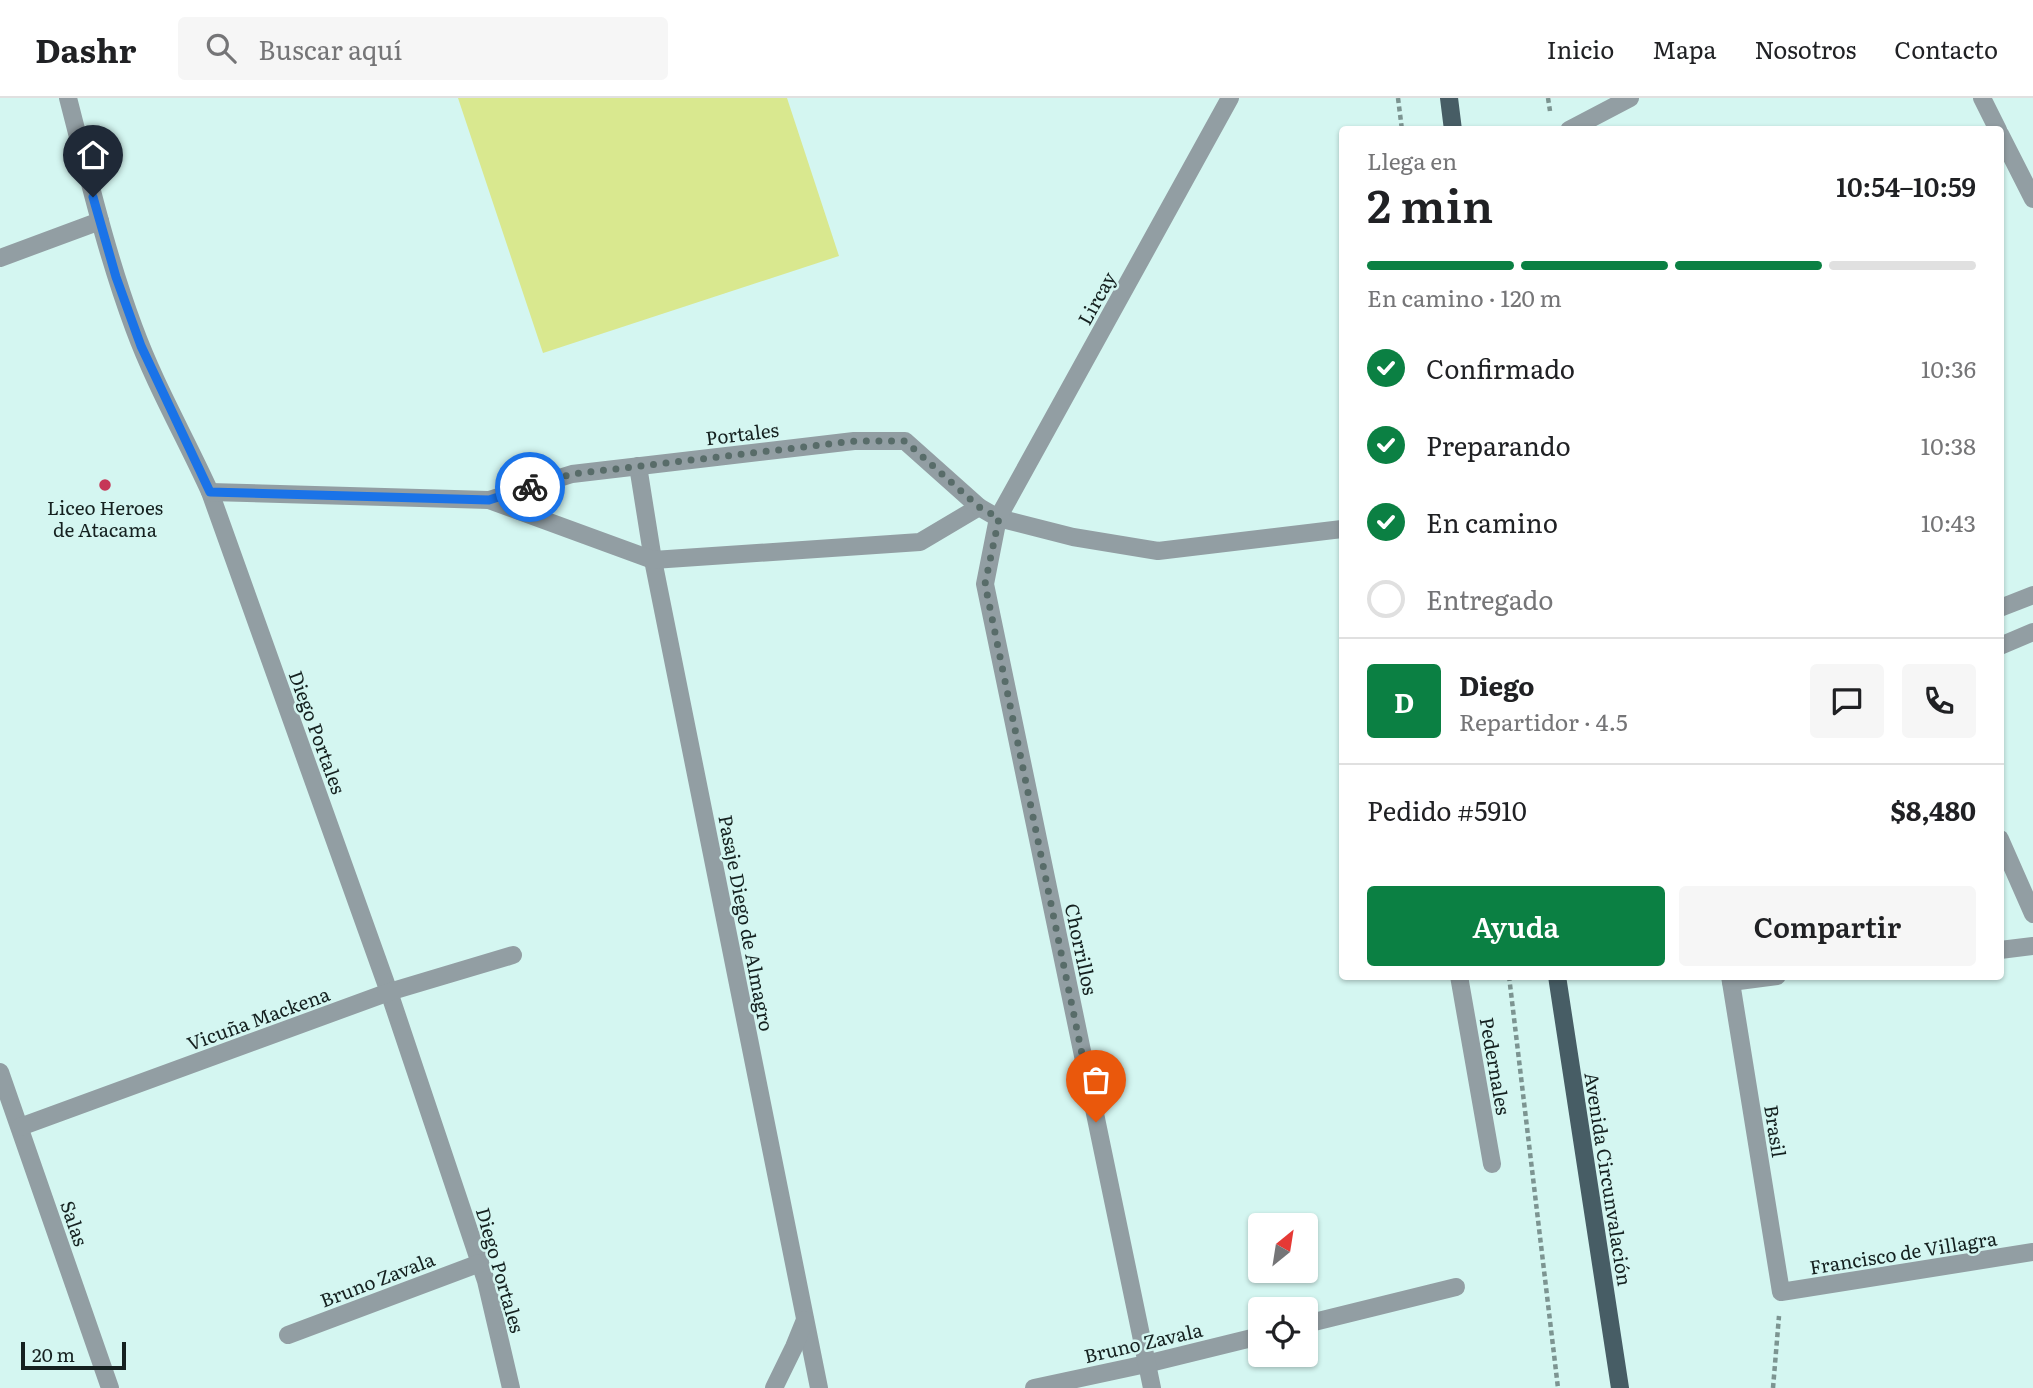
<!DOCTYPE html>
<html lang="es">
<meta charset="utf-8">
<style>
:root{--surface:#fff;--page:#f6f6f6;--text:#202124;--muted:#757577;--line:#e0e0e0;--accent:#0b8043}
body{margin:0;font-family:Literata,serif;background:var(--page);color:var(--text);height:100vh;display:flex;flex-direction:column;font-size:26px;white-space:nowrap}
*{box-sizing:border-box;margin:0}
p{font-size:23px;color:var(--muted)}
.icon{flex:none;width:38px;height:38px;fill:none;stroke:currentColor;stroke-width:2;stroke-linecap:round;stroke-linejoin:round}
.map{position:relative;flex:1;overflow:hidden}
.drawer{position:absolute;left:1339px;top:28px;width:665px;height:854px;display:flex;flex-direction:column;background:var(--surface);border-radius:7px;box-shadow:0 2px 5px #0004}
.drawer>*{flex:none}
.needle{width:46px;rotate:30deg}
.controls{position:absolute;left:1248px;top:1115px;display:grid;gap:14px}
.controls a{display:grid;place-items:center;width:70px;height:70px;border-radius:7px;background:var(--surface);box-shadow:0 2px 5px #0004;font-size:35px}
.scale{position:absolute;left:21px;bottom:18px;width:105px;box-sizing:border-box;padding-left:7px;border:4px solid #152120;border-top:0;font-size:19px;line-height:24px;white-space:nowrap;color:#152120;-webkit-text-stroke:5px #d4f6f1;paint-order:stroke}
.pin{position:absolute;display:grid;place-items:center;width:60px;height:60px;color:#fff;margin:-72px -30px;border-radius:50% 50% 50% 0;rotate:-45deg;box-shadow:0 0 7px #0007}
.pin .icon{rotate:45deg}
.courier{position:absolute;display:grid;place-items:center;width:70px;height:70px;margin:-35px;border:5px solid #1a73e8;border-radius:50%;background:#fff;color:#222;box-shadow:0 2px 9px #0007}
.headline em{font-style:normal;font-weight:600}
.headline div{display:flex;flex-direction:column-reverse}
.headline{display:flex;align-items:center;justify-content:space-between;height:119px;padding:0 28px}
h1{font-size:46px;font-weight:600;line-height:52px}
.bar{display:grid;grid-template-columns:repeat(4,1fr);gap:10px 7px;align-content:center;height:84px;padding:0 28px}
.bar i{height:9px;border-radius:5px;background:var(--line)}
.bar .current{background:var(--accent)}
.bar p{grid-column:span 4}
.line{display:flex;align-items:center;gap:18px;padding:0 28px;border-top:2px solid var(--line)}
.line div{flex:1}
.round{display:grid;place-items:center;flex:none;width:74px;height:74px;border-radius:7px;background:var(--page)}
ol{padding:0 28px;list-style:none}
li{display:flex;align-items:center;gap:21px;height:77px}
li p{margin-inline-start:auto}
li .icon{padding:7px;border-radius:50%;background:var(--accent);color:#fff;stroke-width:4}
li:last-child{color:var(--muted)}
li i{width:38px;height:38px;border:4px solid var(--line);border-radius:50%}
.cta{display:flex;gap:14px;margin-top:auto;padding:14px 28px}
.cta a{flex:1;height:80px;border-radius:7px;background:var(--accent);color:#fff;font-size:28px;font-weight:600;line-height:80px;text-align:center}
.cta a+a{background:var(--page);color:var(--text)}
header{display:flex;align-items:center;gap:42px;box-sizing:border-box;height:98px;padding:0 35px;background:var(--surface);border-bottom:2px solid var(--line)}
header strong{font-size:33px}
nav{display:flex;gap:38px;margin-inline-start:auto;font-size:24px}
.search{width:490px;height:63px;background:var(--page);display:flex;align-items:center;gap:18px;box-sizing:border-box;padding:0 24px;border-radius:7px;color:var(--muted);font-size:26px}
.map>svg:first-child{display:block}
.pitch{fill:#d9e88f}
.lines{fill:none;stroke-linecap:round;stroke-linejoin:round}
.path{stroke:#7c9491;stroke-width:4.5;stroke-dasharray:5 3.5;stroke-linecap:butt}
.minor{stroke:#929ea3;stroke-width:18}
.major{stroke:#475d65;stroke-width:18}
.done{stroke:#586c69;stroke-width:7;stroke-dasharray:0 12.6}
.route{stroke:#1a73e8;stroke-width:9}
.poi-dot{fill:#c63757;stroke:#d4f6f1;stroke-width:2.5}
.labels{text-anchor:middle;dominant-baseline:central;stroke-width:5;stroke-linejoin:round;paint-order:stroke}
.street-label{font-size:19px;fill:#152120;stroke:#d4f6f1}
.poi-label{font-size:19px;fill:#152120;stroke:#d4f6f1}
</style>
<header>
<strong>Dashr</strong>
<div class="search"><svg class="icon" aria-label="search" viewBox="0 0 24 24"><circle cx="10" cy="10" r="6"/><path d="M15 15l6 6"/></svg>Buscar aquí</div>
<nav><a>Inicio</a><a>Mapa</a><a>Nosotros</a><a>Contacto</a></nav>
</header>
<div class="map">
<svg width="2033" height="1290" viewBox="0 0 2033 1290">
<rect width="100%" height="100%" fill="#d4f6f1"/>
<path class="pitch" d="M458 0H787L839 158 543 255Z"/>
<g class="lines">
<g class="path">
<path d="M1398 0 1402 32"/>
<path d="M1548 0 1550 13"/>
<path d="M1509 878 1558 1290"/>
<path d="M1773 1290 1779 1218"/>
</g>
<g class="minor">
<path d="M68 0C88 77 106 155 134 230 155 287 185 339 210 394L389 894 486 1183 511 1290"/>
<path d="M1982 0 1998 32"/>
<path d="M1569 32 1630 0"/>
<path d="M2000 36 2033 101"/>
<path d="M0 160 100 123"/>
<path d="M638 368 653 462 819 1290"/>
<path d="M210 394 489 402 653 462 920 444 979 409"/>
<path d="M489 402 572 376 854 343H905L979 409 998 420 1073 439 1158 453 1342 431"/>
<path d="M2000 510 2033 497"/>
<path d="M2000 548 2033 534"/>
<path d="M2000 741 2033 816"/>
<path d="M2000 852 2033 848"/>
<path d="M1459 878 1492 1066"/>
<path d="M1730 878 1781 1194 2033 1154"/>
<path d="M1731 884 1777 878"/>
<path d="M0 974 110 1290"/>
<path d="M20 1029 389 894 513 857"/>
<path d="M1306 1226 1456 1189"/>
<path d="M288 1237 480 1165"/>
<path d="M774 1290 794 1249 805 1222"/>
<path d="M1034 1290 1146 1266 1260 1238"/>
<path d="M1152 1290 985 486 998 420 1230 0"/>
</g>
<g class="major">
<path d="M1449 0 1453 32"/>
<path d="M1557 878 1620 1290"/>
</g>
</g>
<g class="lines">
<path class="done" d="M530 389 572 376 855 343H905L979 409 999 420 985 486 1096 1024"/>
<path class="route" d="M93 99 116 179 141 248 210 394 489 402 530 389"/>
</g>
<circle class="poi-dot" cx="105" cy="387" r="7"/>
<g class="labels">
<g class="street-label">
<text transform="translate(1096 200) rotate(-61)">Lircay</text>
<text transform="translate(742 335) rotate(-7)">Portales</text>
<text transform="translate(318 634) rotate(70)">Diego Portales</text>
<text transform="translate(747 825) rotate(79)">Pasaje Diego de Almagro</text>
<text transform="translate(1082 851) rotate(78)">Chorrillos</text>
<text transform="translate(258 920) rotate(-20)">Vicuña Mackena</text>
<text transform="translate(1496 968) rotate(80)">Pedernales</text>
<text transform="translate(1776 1033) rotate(81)">Brasil</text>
<text transform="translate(1609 1081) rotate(81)">Avenida Circunvalación</text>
<text transform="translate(75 1125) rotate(71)">Salas</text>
<text transform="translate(1903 1154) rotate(-9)">Francisco de Villagra</text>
<text transform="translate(501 1172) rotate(74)">Diego Portales</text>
<text transform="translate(377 1181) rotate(-21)">Bruno Zavala</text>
<text transform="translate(1143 1244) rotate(-13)">Bruno Zavala</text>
</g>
<g class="poi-label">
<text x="105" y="409">Liceo Heroes<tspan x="105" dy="22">de Atacama</tspan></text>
</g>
</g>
</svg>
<div class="controls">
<a><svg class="needle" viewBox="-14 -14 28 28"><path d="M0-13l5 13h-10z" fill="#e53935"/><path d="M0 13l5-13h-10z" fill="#757577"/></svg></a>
<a><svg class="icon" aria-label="locate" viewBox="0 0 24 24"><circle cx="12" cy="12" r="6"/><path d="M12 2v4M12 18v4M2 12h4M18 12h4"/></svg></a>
</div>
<div class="scale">20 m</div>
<div class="pin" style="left:1096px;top:1024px;background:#ea580c"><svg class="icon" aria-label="bag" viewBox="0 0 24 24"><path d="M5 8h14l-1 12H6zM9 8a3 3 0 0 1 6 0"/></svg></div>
<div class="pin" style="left:93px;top:99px;background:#1f2937"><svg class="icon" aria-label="home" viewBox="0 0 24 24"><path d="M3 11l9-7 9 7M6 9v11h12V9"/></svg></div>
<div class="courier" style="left:530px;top:389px"><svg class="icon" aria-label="bike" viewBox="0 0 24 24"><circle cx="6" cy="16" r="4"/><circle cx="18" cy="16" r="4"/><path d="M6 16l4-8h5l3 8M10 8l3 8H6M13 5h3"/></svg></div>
<section class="drawer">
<div class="headline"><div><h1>2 min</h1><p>Llega en</p></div><em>10:54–10:59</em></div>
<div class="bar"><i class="current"></i><i class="current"></i><i class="current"></i><i></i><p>En camino · 120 m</p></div>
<ol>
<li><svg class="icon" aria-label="check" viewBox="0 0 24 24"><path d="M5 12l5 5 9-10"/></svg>Confirmado<p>10:36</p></li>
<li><svg class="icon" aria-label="check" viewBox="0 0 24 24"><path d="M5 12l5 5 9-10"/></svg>Preparando<p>10:38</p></li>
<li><svg class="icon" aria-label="check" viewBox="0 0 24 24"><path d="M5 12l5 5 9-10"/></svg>En camino<p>10:43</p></li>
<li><i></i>Entregado</li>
</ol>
<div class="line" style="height:126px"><b class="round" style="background:var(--accent);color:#fff">D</b><div><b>Diego</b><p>Repartidor · 4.5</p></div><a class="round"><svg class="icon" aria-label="chat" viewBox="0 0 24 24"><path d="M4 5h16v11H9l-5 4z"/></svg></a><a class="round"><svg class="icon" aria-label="phone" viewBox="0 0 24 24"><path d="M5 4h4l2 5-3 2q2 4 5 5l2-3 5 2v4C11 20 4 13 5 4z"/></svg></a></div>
<div class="line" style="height:91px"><div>Pedido #5910</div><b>$8,480</b></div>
<div class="cta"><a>Ayuda</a><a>Compartir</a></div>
</section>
</div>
